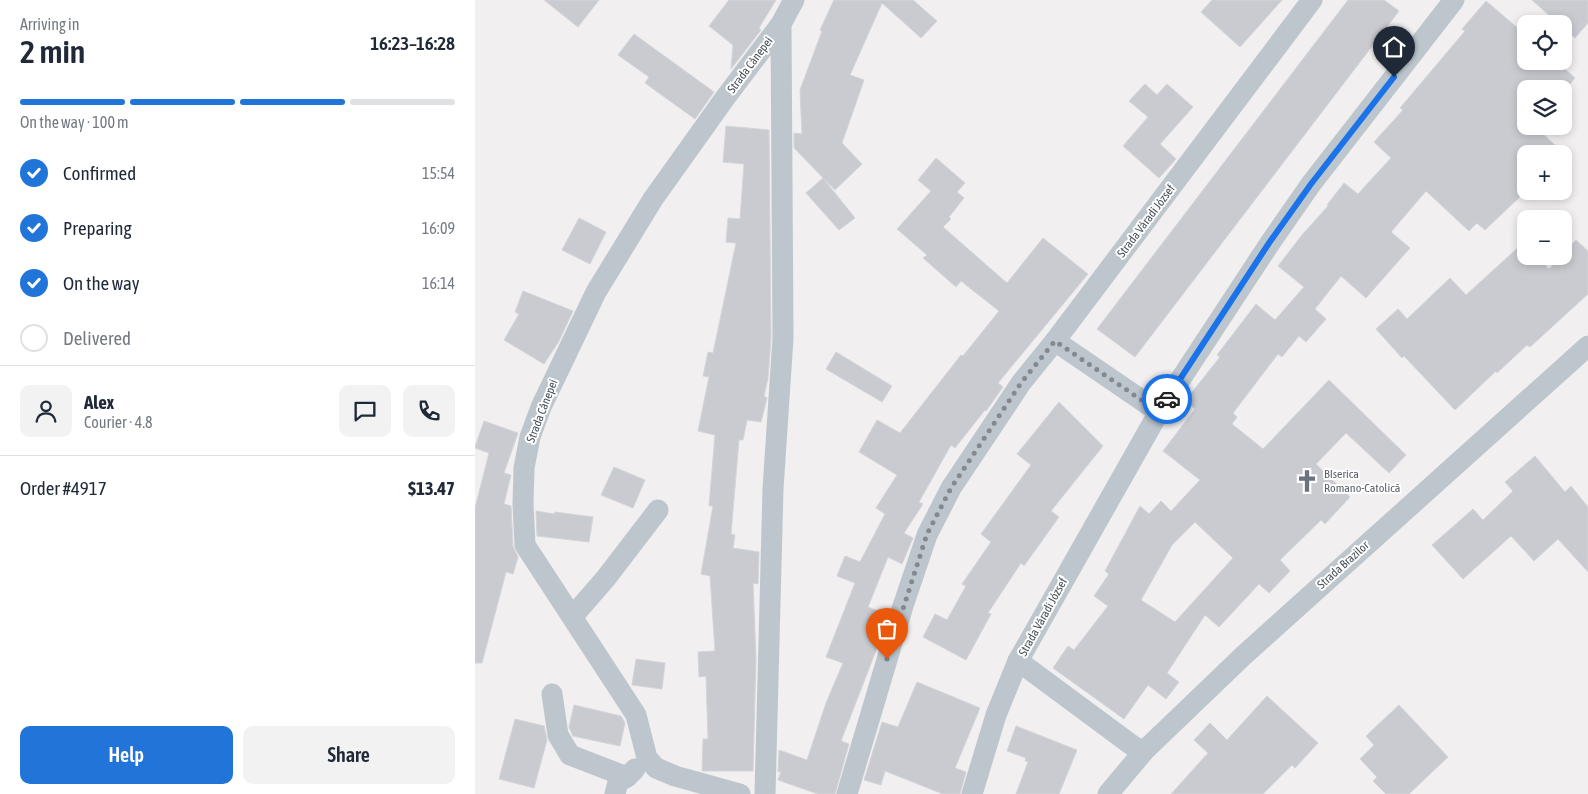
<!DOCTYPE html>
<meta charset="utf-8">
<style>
:root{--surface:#fff;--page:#f2f2f3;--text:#1f2937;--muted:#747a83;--line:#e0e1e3;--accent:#2174d8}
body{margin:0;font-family:"Asap Condensed",sans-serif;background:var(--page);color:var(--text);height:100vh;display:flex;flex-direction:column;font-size:19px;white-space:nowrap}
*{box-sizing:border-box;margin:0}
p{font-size:16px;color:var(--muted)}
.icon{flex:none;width:28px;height:28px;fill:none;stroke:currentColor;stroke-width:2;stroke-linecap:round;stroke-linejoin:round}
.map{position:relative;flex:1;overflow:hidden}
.side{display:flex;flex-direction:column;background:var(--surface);width:475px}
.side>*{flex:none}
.controls{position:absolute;left:1042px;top:15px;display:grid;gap:10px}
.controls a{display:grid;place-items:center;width:55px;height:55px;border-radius:10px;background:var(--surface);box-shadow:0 2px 8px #0003;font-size:25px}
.pin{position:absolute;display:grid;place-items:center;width:42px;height:42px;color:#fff;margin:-51px -21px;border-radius:50% 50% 50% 0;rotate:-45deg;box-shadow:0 0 5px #0007}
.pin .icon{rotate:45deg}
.courier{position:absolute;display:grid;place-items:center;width:50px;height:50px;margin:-25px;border:4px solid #1a73e8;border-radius:50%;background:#fff;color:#222;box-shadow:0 1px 6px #0007}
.summary em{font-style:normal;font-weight:600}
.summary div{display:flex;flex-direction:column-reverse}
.summary{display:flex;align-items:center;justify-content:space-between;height:85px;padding:0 20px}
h1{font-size:32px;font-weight:600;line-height:38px}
.bar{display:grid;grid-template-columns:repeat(4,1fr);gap:8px 5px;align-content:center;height:60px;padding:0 20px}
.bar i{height:6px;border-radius:4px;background:var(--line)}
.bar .current{background:var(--accent)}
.bar p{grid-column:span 4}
.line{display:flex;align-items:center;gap:12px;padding:0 20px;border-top:1px solid var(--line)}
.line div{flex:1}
.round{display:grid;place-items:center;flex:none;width:52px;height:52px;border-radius:10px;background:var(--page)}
ol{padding:0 20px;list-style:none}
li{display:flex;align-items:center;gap:15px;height:55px}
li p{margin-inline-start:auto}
li .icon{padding:5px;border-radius:50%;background:var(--accent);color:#fff;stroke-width:4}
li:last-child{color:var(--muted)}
li i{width:28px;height:28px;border:2px solid var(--line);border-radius:50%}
.cta{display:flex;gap:10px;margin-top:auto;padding:10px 20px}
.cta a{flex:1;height:58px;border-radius:10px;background:var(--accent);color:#fff;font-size:20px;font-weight:600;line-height:58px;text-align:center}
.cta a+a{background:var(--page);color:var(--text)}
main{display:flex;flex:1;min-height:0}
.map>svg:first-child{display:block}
.building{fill:#c9cbd1;stroke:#d3d5da;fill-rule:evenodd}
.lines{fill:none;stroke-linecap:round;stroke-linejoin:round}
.street{stroke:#bdc6cd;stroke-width:21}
.done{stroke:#82898f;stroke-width:5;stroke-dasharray:0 9}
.route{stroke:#1a73e8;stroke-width:6}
.labels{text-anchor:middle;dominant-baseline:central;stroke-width:4;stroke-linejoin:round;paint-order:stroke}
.street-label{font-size:12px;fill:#47525b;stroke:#fff}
.worship-label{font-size:12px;fill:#5b616d;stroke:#fff;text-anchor:start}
</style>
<main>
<section class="side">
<div class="summary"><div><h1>2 min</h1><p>Arriving in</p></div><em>16:23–16:28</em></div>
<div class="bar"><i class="current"></i><i class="current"></i><i class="current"></i><i></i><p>On the way · 100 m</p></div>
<ol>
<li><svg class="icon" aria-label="check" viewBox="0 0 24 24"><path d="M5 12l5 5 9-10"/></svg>Confirmed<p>15:54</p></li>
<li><svg class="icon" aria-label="check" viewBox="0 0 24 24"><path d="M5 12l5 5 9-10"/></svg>Preparing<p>16:09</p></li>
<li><svg class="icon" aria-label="check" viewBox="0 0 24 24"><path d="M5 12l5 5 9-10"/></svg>On the way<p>16:14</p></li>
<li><i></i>Delivered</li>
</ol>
<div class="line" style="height:90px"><a class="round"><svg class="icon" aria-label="person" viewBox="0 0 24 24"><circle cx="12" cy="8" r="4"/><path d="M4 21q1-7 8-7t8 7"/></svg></a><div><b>Alex</b><p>Courier · 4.8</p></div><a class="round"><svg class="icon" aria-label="chat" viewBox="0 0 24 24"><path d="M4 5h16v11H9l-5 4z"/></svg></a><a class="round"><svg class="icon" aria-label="phone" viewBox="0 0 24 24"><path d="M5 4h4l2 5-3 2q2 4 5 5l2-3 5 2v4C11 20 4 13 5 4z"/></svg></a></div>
<div class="line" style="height:65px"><div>Order #4917</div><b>$13.47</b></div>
<div class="cta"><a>Help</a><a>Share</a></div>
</section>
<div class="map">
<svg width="1113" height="794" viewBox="0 0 1113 794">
<rect width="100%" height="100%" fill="#f1efef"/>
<g class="building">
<path d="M69 0H124L103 27Z"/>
<path d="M254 0H301L284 28 286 30 256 69 258 45 234 26Z"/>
<path d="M359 0H438L462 21 446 38 407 3 375 75 389 80 367 143 387 164 360 190 319 148V133L327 134 325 90 347 31 345 30Z"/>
<path d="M737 0H807L765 47 726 12Z"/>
<path d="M873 0H909L924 11 660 357 622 329Z"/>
<path d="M1057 0H1113V23L1100 38 1089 28V24H1084Z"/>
<path d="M1011 1 1051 35V61H1081L1100 78 1089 91V89H1051V126H1060L1089 154H1051V191L1010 230 1002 223 994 231 951 191 916 232 935 248 891 298 866 276 840 309 851 319 831 342 824 336 807 357 803 354 758 413 762 417 757 424 788 449 854 380 931 455 914 473 871 433 841 464 875 497 850 524 846 520 805 560 815 571 794 593 784 584 744 627 730 615 692 673 704 682 691 699 673 685 649 719 578 668 593 646 599 650 633 606 619 596 634 574 630 571 665 506 674 514 686 501 696 511 725 480 688 451 720 409 710 401 745 357 742 355 781 304 800 320 829 287 803 266 827 235 853 206 852 205 869 183 883 194 916 158 899 142 928 110 925 108 990 31 987 29ZM720 522 758 558 700 622 666 600 697 545Z"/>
<path d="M159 34 239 92 220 119 170 83 174 77 143 55Z"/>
<path d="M670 84 682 95 692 84 718 107 685 144 701 159 684 178 648 146 673 117 654 101Z"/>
<path d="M251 126 294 130 296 338 293 378 289 396 292 398 286 422 272 420 268 440H264L256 534 260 535 258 548 284 552 283 584 278 583 281 658 278 771H227L228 739H233L231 676 224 677 223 652 240 651 235 576 226 574 238 506H234L240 435 223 431 234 377 228 376 233 352 238 353 261 243 251 242 253 218 265 219 269 164 248 162Z"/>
<path d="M461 158 490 183 482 192 489 198 474 217 476 219 468 227 532 283 568 238 613 274 523 383 528 387 511 411 510 410 480 448 476 445 444 502 448 504 429 533 438 538 427 564 413 557 393 607 412 615 402 648 366 741 374 744 360 794H343L303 780 306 772H303L304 750 332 760 351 703 368 663 351 657 380 583 362 576 370 556 385 562 410 514 401 508 422 475 384 452 402 420 425 433 486 355 488 356 524 311 486 281 481 287 448 258 452 255 422 229 456 191 443 180Z"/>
<path d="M348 178 380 218 364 230 331 193Z"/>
<path d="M104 218 131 232 115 264 87 250Z"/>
<path d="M1101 240 1113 251V294L1055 347 1052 345 1022 373 1021 371 980 410 929 356 927 358 901 329 923 309 932 319 975 278 991 295 1048 243 1051 246V256H1061L1074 269 1086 256H1089V253Z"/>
<path d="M48 291 98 311 84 341 69 364 29 340 44 314 40 312Z"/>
<path d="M361 352 417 386 407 402 351 369Z"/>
<path d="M584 402 628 446 576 511 584 517 549 566 546 563 513 613 516 614 491 660 448 637 460 614 472 620 491 586 487 584 516 542 506 534 556 465 542 454Z"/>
<path d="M9 421 43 433 29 473 36 475 29 504 36 506 38 546 43 557 38 574 31 572 7 663H0V508L14 453 0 448V447Z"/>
<path d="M1060 456 1090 492 1096 486 1113 507V572L1083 539 1059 561 1036 536 988 579 957 545 998 509 1008 520 1038 491 1030 482Z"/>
<path d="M139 467 170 480 158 508 126 495Z"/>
<path d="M61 511 79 514 80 512 118 517 114 542 62 536Z"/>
<path d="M161 659 190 663 187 689 157 685Z"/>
<path d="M442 682 505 708 480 768 491 772 485 794H468L410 771 406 785 389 780 407 722 423 727Z"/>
<path d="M792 696 843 743 820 768 817 765 788 794H696L733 753 719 740 735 723 752 740Z"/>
<path d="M99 705 146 716 150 723 145 746 98 736 94 727Z"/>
<path d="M924 705 973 757 934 794H911L898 781 902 777 885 759 899 745 891 736Z"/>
<path d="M40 719 69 726 72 740 59 788 24 779Z"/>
<path d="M541 726 602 750 584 794H541L553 762 550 761 551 758 532 751Z"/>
</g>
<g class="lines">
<g class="street">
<path d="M684 412 580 341 837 0"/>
<path d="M98 616 131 578 183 510"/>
<path d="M77 694 83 735 95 755 152 777"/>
<path d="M669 751 658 746 543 661 684 412 795 243 836 184 979 0"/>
<path d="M140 794 143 782 152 777 160 769"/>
<path d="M265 794 200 776 181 768 172 758 161 715 50 545 48 504 49 468 55 437 66 407 121 292 178 199 250 98 306 24 319 0"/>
<path d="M290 794 298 489 308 338 306 24"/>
<path d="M372 794 428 606 452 535 476 488 546 383 580 341"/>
<path d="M497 794 521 715 543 661"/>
<path d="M633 794 669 751 768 656 1113 346"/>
</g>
</g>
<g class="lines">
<path class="done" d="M412 659 452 534 476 488 546 383 580 341 684 412 692 399"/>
<path class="route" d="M692 399 794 243 836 184 919 77"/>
</g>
<defs>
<symbol id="church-bare" viewBox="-9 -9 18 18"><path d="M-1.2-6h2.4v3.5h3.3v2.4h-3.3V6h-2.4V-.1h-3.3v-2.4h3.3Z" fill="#6b7280" stroke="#fff" stroke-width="2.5" paint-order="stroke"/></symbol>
</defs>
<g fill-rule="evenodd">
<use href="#church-bare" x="816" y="465" width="32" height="32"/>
</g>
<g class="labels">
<g class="street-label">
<text transform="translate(275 65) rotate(-53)">Strada Cânepei</text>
<text transform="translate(671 221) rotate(-53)">Strada Váradi József</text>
<text transform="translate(67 411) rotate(-69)">Strada Cânepei</text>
<text transform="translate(868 565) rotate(-42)">Strada Brazilor</text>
<text transform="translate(568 617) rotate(-61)">Strada Váradi József</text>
</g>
<g class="worship-label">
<text x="849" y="474">BIserica<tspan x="849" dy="14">Romano-Catolică</tspan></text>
</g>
</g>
</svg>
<div class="controls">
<a><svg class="icon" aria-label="locate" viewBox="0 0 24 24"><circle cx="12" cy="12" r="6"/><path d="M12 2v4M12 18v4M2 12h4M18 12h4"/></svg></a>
<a><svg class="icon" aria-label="layers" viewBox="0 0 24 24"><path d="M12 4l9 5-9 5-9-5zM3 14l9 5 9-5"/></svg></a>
<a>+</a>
<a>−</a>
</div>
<div class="pin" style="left:412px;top:659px;background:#ea580c"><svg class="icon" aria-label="bag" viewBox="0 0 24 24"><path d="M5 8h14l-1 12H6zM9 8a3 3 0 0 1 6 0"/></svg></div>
<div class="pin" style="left:919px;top:77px;background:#1f2937"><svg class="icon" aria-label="home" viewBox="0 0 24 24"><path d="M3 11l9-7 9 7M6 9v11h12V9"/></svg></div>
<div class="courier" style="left:692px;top:399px"><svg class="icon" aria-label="car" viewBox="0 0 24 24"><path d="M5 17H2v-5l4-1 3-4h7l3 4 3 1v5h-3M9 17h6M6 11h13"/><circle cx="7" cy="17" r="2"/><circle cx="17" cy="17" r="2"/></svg></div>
</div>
</main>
